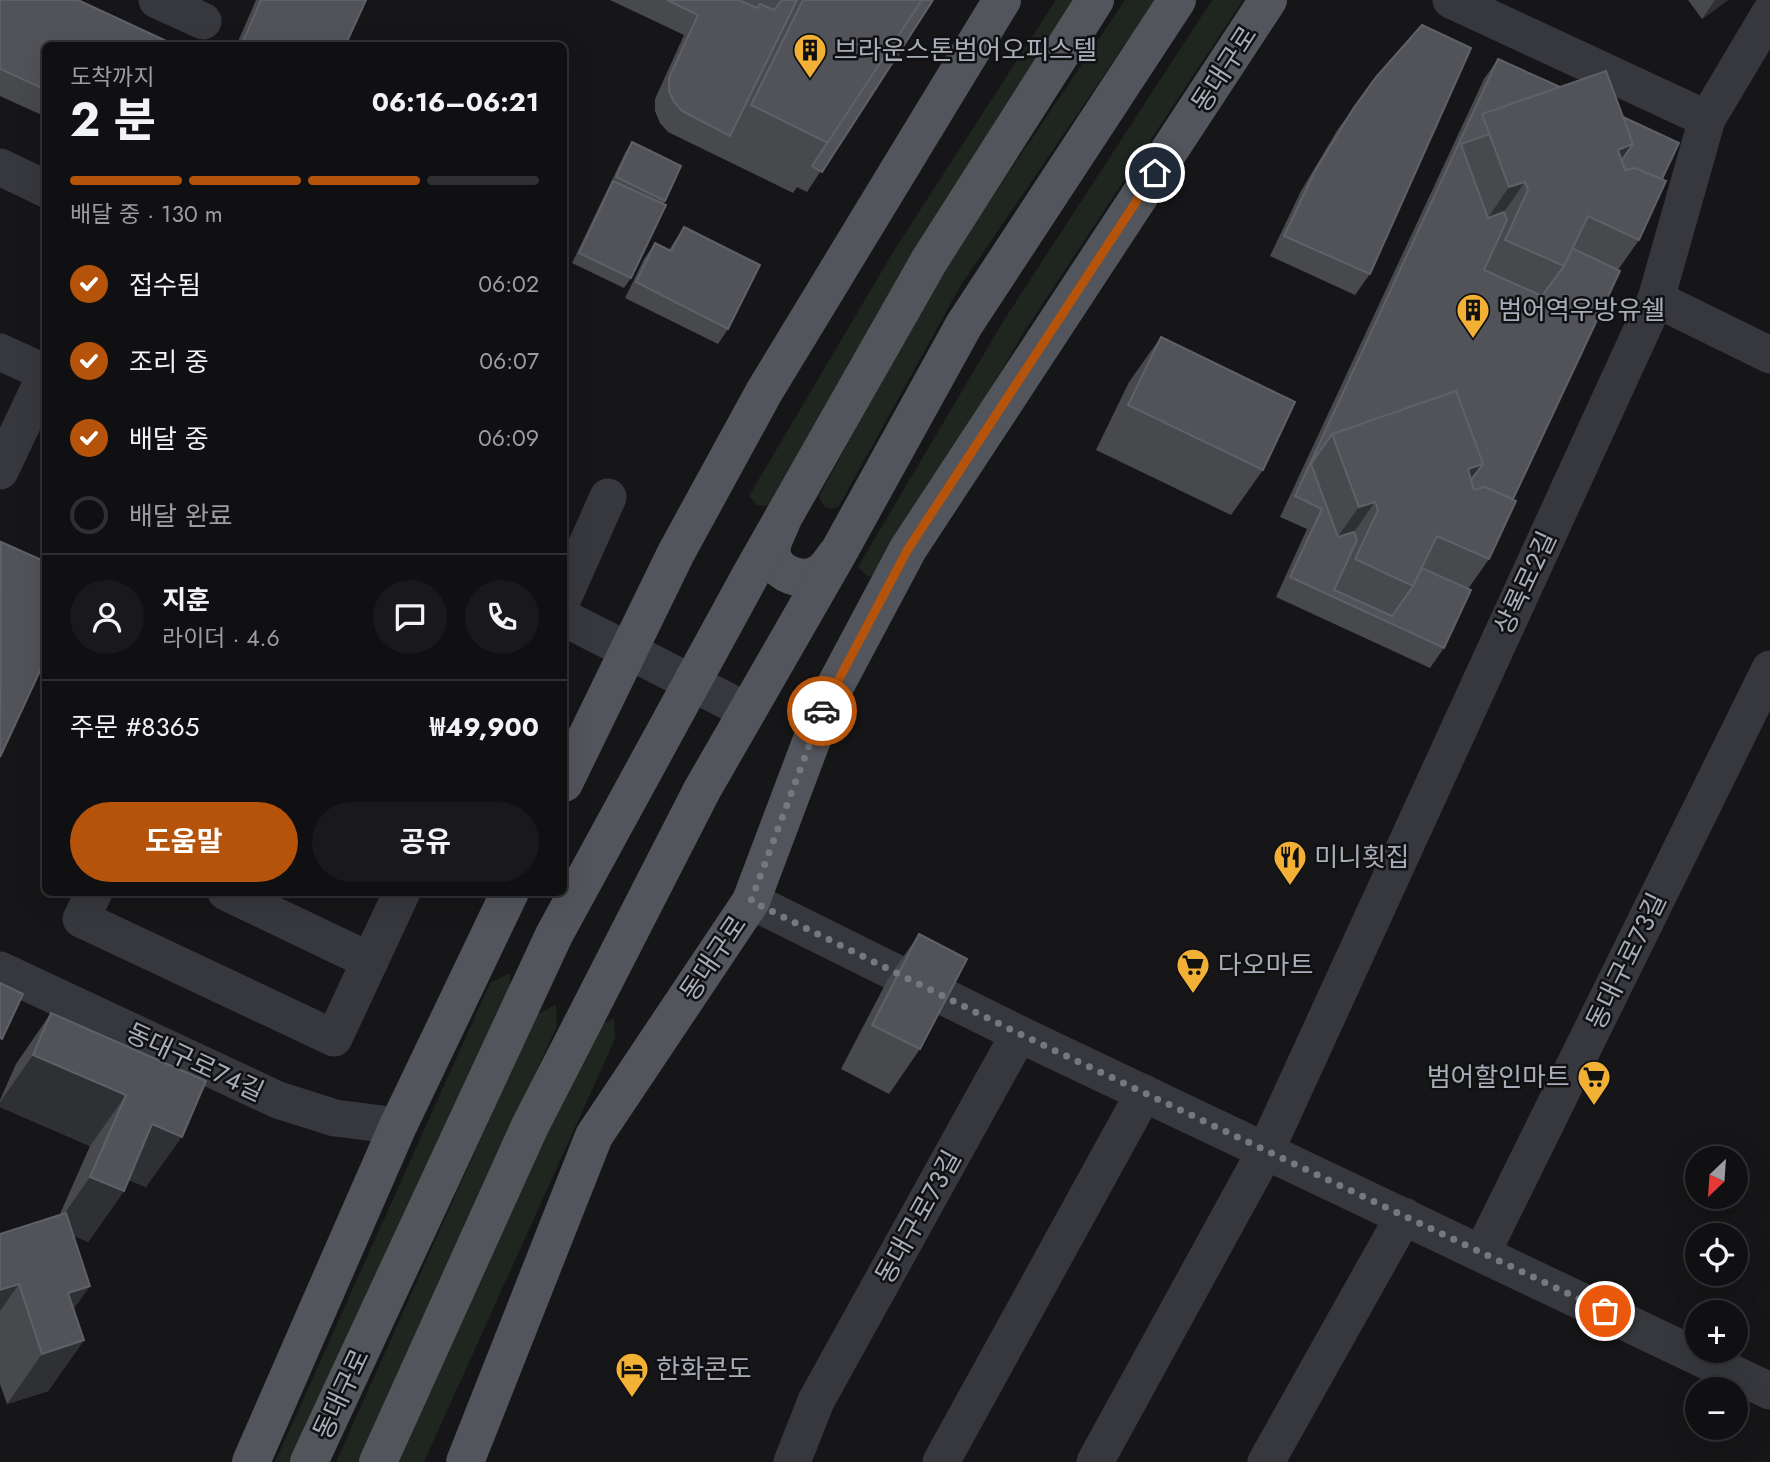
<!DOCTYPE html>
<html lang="ko">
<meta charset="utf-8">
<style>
:root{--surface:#101012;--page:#19191b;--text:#f1f3f6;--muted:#9c9d9f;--line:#303032;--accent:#b45309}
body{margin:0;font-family:Jost,"Noto Sans KR",sans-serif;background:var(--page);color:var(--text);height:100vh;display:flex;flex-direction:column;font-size:26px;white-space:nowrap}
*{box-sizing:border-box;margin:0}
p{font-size:23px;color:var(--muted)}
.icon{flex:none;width:38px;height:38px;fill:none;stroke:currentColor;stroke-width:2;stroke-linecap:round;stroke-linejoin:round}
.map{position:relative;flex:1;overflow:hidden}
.sheet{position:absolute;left:42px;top:42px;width:525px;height:854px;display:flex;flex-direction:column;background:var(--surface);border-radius:10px;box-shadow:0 7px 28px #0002,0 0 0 2px var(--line)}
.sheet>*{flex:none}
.needle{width:46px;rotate:205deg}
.fabs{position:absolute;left:1685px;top:1146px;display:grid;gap:14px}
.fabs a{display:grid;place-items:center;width:63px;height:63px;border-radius:50%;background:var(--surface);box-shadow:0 7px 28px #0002,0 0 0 2px var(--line);font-size:35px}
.pin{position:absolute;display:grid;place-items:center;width:60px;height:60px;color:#fff;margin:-30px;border:4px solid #fff;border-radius:50%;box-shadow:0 2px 7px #0007}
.courier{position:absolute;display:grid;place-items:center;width:70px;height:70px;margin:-35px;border:5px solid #b45309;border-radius:50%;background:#fff;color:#222;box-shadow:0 2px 9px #0007}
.head em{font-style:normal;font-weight:700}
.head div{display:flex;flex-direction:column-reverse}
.head{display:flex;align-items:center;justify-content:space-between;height:119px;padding:0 28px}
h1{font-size:46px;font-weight:700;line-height:52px}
.bar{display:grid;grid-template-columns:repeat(4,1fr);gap:10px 7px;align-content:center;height:84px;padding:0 28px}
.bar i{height:9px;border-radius:5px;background:var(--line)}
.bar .on{background:var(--accent)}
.bar p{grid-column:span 4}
.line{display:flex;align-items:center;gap:18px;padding:0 28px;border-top:2px solid var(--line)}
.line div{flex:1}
.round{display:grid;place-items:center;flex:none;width:74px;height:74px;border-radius:37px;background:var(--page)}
ol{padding:0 28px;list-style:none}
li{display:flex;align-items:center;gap:21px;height:77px}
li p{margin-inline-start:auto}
li .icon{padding:7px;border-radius:50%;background:var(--accent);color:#fff;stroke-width:4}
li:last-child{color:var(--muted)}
li i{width:38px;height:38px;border:4px solid var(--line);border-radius:50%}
.primary-button{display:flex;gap:14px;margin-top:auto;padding:14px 28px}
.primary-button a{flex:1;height:80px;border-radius:42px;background:var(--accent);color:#fff;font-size:28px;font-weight:700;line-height:80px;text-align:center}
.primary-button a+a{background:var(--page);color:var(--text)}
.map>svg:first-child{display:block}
.green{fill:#1e261f}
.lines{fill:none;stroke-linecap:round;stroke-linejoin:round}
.minor{stroke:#37383d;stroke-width:37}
.major{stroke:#53555c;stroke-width:38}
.wall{fill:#47494d}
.shaded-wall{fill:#2f3033}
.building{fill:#525359;stroke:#5f6168;stroke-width:2}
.done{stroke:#757880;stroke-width:7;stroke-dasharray:0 12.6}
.route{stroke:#b45309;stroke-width:9}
.labels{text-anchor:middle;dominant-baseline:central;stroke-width:5;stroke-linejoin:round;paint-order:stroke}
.poi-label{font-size:26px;fill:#a8adb8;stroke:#111113;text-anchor:start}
.street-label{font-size:26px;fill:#a8adb8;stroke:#111113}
</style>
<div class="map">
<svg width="1770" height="1462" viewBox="0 0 1770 1462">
<rect width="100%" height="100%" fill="#161618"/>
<g class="green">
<path d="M1056 0H1085L770 506 757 505 749 496 895 249Z"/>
<path d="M1125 0H1155L961 285 839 506C829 512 821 506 819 496L942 272Z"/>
<path d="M1212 0H1243L1024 332 880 577 867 576 858 567 1004 320Z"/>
<path d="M510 973 511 994 300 1462H275L490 983Z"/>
<path d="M556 1005 557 1026 360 1462H336L536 1015Z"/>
<path d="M614 1018 615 1039 424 1462H399L594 1028Z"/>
</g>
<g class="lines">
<g class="minor">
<path d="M157 0 203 21"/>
<path d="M1451 0 1707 119"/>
<path d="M0 167 46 189"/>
<path d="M1656 299 1770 355"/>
<path d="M0 352 46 373"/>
<path d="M0 471 46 374"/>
<path d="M564 596 608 497"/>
<path d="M564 618 747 711"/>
<path d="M94 892 81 919 334 1038 402 892"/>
<path d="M226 892 370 961"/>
<path d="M751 901 1019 1034 1770 1391"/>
<path d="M0 970 278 1100 335 1118 398 1126"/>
<path d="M1482 1253 1770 669"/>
<path d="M792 1462 816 1401 1019 1034"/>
<path d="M941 1462 1144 1093"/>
<path d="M1095 1462 1266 1150 1656 299 1707 119 1770 13"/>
<path d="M1266 1462 1404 1216"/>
</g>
<g class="major">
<path d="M781 523C778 530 774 538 772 545 767 570 800 586 820 573 826 569 831 562 835 556"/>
<path d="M564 783 676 553 764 392 1002 0"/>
<path d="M251 1462 398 1126 510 892"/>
<path d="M309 1462 554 935 750 576 929 261 1095 0"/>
<path d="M378 1462 530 1126 702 790 837 555 964 325 1177 0"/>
<path d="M465 1462 594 1136 751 901 825 705 908 549 1268 0"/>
</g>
</g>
<g class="wall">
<path d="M0 0 46 46V117L0 96Z"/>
<path d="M256 0H366L345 46H236Z"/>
<path d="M610 0H933L807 192 797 187 793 193 668 132 660 123 655 111V99L684 35Z"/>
<path d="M1688 0H1728L1702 19Z"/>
<path d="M1498 59 1623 117 1662 179 1639 240 1618 270 1513 499 1489 559 1468 589 1444 648 1430 668 1276 597 1307 529 1280 517 1484 79Z"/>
<path d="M1353 109 1370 274 1355 295 1270 256 1301 191 1338 129Z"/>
<path d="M632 142 665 201 631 278 624 288 572 263 625 153Z"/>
<path d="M684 227 728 329 718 344 625 298 644 259 655 243 669 250Z"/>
<path d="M1161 337 1263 470 1231 515 1096 450 1129 382Z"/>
<path d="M919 934 920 1049 889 1094 841 1069 888 979Z"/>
<path d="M51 1013 206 1081 146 1187 129 1180 124 1191 88 1242 73 1235V1309L84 1340 48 1391 7 1404 0 1384V1234L60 1214 90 1146 0 1107V1100L16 1064Z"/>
</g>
<g class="shaded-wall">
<path d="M1715 0H1728L1702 19Z"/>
<path d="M1633 144 1601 191 1618 150Z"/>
<path d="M1525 182 1490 232 1474 238 1509 187Z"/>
<path d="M1483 464 1450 510 1468 469Z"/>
<path d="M1375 502 1340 552 1323 557 1359 507Z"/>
<path d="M33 1055 126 1095 90 1146 0 1107V1102Z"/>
<path d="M152 1124 182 1137 146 1187 117 1175Z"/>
<path d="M90 1177 124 1191 88 1242 55 1227Z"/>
<path d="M19 1284 0 1311V1290Z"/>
<path d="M90 1286 54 1337 68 1293Z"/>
<path d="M84 1340 48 1391 7 1404 42 1354Z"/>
</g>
<g class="building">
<path d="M0 0H78L177 46H46V90L0 69Z"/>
<path d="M261 0H366L345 46H241Z"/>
<path d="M667 0H739L757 8 760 4 774 10 782 0H797L730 136 682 111 674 102 669 91V78L698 15Z"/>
<path d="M803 0H922L828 143 751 105Z"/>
<path d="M922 0H933L822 172 812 166Z"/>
<path d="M1422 25 1471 48 1370 274 1284 236 1315 171 1353 109 1376 77Z"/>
<path d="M1498 59 1560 87 1482 114 1490 134 1461 144 1488 218 1504 212 1507 220 1484 270 1542 296 1564 266 1572 248 1620 271 1513 499 1485 487 1474 490 1471 480 1483 464 1456 391 1332 434 1311 464 1338 537 1354 532 1357 540 1334 590 1392 616 1413 586 1422 568 1471 590 1444 648 1290 577 1322 509 1295 496Z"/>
<path d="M1606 71 1633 144 1618 150 1625 170 1635 168 1666 181 1639 240 1588 216 1564 266 1505 240 1528 190 1525 182 1509 187 1482 114Z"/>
<path d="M1623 117 1679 143 1662 179 1635 168 1625 170 1622 160 1633 144Z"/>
<path d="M632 142 681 166 665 201 616 177Z"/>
<path d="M613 181 666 205 631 278 579 253Z"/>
<path d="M684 227 760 265 728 329 636 282 655 243 671 251Z"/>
<path d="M1161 337 1295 402 1263 470 1128 405Z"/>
<path d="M1456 391 1483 464 1468 469 1474 490 1485 487 1516 501 1489 559 1437 536 1413 586 1355 559 1378 510 1375 502 1359 507 1332 434Z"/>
<path d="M1 542 46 562V658L0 757Z"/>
<path d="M919 934 967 959 920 1049 872 1025Z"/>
<path d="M0 983 23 994 2 1039 0 1038Z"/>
<path d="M51 1013 206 1081 182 1137 152 1124 124 1191 90 1177 126 1095 33 1055Z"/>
<path d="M66 1213 90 1286 68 1293 84 1340 42 1354 19 1284 0 1290V1234Z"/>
</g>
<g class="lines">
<path class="done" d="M822 711 751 901 1020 1034 1605 1311"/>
<path class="route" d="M822 711 908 549 1155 173"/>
</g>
<defs>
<symbol id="building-pin" viewBox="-11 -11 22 30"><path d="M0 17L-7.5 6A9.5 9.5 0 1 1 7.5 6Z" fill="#f2b134" stroke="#111113"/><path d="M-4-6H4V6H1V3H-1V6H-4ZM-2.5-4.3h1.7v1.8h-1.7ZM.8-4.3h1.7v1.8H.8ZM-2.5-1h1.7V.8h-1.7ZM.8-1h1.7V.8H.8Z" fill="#111"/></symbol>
<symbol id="restaurant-pin" viewBox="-11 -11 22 30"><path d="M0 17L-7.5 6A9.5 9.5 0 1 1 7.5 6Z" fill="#f2b134" stroke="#111113"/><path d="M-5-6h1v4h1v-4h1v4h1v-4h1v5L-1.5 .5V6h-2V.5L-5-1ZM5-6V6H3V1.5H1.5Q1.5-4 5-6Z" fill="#111"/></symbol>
<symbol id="supermarket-pin" viewBox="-11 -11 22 30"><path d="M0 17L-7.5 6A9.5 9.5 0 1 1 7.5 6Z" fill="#f2b134" stroke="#111113"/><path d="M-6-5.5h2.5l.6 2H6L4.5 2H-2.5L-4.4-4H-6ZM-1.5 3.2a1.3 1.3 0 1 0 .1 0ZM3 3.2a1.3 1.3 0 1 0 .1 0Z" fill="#111"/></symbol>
<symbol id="hotel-pin" viewBox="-11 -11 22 30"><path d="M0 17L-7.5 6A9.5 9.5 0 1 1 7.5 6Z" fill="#f2b134" stroke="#111113"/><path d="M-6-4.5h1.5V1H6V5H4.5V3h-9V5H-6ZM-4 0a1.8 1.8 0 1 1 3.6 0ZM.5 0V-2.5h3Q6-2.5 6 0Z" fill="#111"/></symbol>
</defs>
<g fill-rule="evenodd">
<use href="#building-pin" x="791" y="31" width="38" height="52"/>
<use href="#building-pin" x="1454" y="291" width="38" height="52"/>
<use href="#restaurant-pin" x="1271" y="838" width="38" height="52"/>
<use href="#supermarket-pin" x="1174" y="946" width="38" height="52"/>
<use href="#supermarket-pin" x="1575" y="1058" width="38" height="52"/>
<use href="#hotel-pin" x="613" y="1350" width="38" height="52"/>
</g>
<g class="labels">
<g class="poi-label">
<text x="834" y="50">브라운스톤범어오피스텔</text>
<text x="1498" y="310">범어역우방유쉘</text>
<text x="1314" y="857">미니횟집</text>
<text x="1218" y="965">다오마트</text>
<text x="1570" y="1077" text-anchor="end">범어할인마트</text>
<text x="656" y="1369">한화콘도</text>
</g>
<g class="street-label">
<text transform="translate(1224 69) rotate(-57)">동대구로</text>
<text transform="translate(1525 583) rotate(-65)">상록로2길</text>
<text transform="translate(713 958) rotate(-56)">동대구로</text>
<text transform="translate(1626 961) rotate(-64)">동대구로73길</text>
<text transform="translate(195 1062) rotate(25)">동대구로74길</text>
<text transform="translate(918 1217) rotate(-61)">동대구로73길</text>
<text transform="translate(341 1394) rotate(-65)">동대구로</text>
</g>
</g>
</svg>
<div class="fabs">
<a><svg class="needle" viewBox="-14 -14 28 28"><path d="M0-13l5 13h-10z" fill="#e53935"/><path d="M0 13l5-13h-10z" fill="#9c9d9f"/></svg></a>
<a><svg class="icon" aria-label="locate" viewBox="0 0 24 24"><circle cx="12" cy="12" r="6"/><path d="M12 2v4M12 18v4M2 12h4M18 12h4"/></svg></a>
<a>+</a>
<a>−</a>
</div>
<div class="pin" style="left:1605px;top:1311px;background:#ea580c"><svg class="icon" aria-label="bag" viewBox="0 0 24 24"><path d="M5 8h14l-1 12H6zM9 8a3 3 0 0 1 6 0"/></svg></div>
<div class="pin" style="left:1155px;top:173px;background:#1f2937"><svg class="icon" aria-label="home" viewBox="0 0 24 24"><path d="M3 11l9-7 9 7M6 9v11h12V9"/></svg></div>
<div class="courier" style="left:822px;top:711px"><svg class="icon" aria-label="car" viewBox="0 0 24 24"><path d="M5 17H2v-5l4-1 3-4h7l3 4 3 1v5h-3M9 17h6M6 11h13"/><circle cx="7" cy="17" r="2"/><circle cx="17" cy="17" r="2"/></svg></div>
<section class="sheet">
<div class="head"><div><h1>2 분</h1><p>도착까지</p></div><em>06:16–06:21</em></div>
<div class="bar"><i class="on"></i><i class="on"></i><i class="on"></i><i></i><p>배달 중 · 130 m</p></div>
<ol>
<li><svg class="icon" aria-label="check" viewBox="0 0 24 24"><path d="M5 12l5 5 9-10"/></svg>접수됨<p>06:02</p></li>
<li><svg class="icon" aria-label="check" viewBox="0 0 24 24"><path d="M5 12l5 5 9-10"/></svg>조리 중<p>06:07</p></li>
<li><svg class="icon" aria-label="check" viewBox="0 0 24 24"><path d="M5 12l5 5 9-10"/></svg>배달 중<p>06:09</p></li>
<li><i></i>배달 완료</li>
</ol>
<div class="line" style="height:126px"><a class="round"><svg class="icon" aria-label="person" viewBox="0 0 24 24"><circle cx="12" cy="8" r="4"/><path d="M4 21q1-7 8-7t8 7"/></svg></a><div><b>지훈</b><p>라이더 · 4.6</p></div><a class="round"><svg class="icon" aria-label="chat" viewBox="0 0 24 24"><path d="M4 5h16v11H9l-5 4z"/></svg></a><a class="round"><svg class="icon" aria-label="phone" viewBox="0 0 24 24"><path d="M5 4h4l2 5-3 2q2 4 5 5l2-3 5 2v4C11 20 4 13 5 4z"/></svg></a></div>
<div class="line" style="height:91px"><div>주문 #8365</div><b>₩49,900</b></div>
<div class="primary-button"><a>도움말</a><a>공유</a></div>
</section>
</div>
